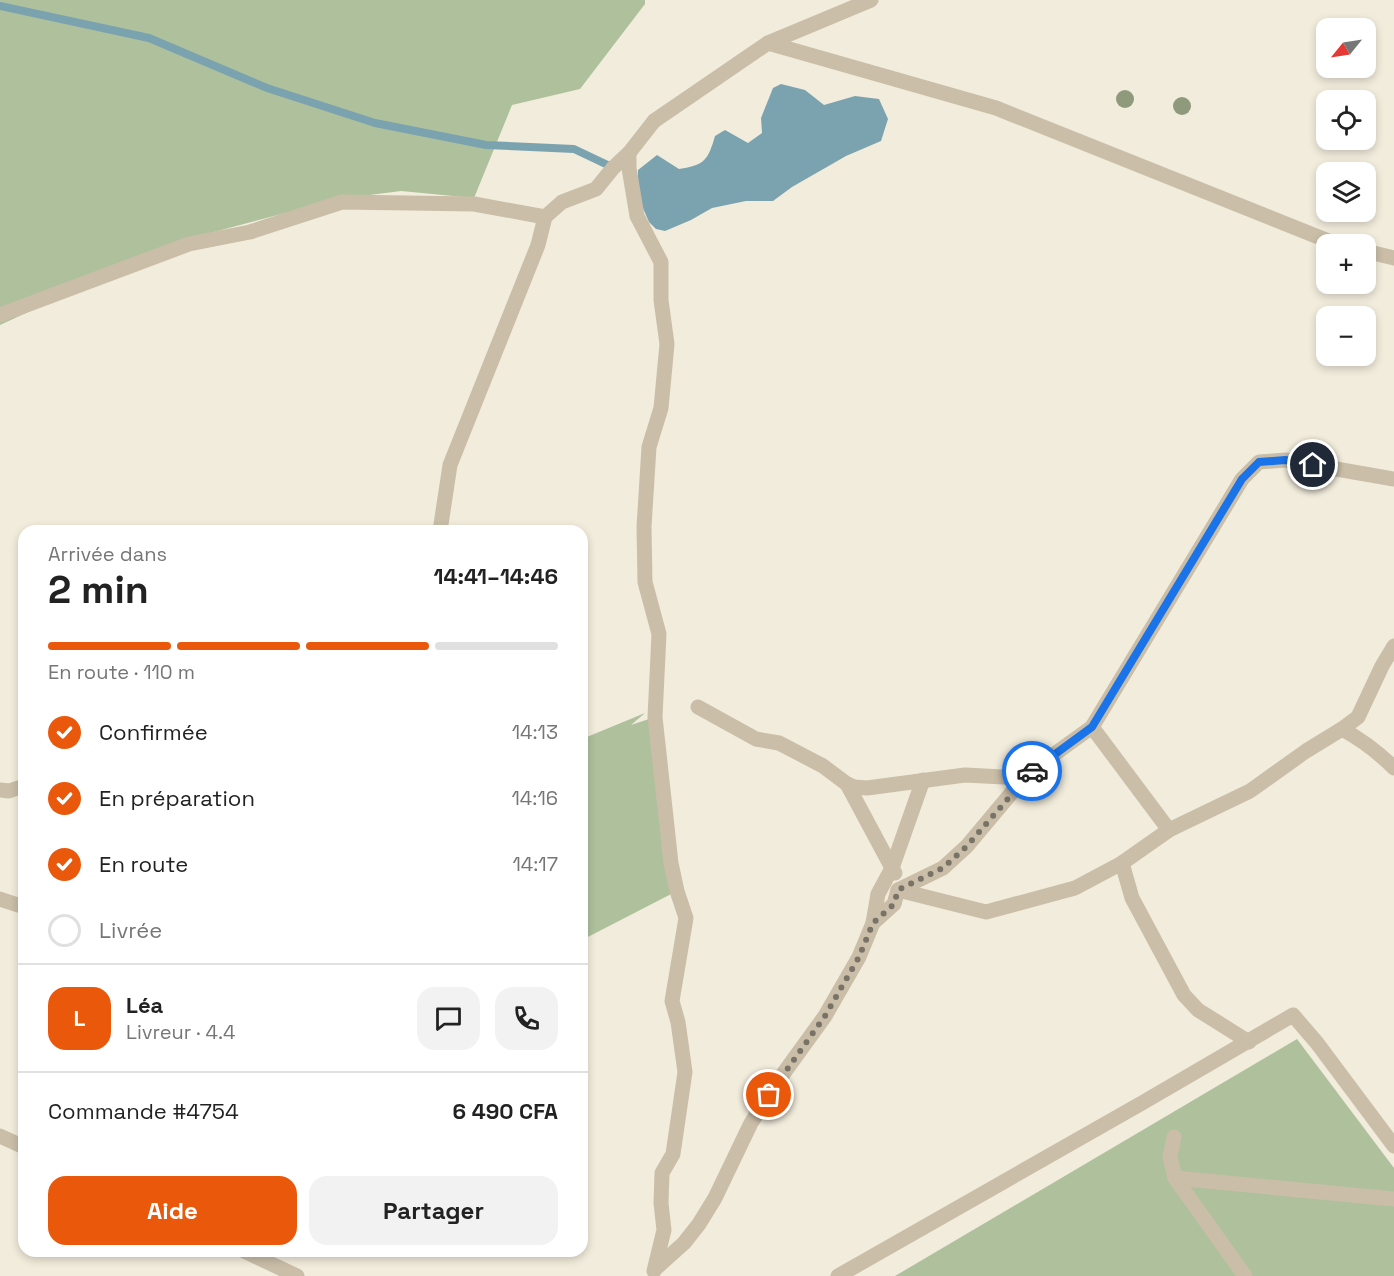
<!DOCTYPE html>
<html lang="fr">
<meta charset="utf-8">
<style>
:root{--surface:#fff;--page:#f2f2f2;--text:#222;--muted:#767676;--line:#e0e0e0;--accent:#ea580c}
body{margin:0;font-family:"Space Grotesk",sans-serif;background:var(--page);color:var(--text);height:100vh;display:flex;flex-direction:column;font-size:22px;white-space:nowrap}
*{box-sizing:border-box;margin:0}
p{font-size:20px;color:var(--muted)}
.icon{flex:none;width:33px;height:33px;fill:none;stroke:currentColor;stroke-width:2;stroke-linecap:round;stroke-linejoin:round}
.map{position:relative;flex:1;overflow:hidden}
.sheet{position:absolute;left:18px;top:525px;width:570px;height:732px;display:flex;flex-direction:column;background:var(--surface);border-radius:18px;box-shadow:0 3px 9px #0003}
.sheet>*{flex:none}
.needle{width:39px;rotate:240deg}
.fabs{position:absolute;left:1316px;top:18px;display:grid;gap:12px}
.fabs a{display:grid;place-items:center;width:60px;height:60px;border-radius:12px;background:var(--surface);box-shadow:0 3px 9px #0003;font-size:30px}
.pin{position:absolute;display:grid;place-items:center;width:51px;height:51px;color:#fff;margin:-26px;border:3px solid #fff;border-radius:50%;box-shadow:0 2px 6px #0007}
.courier{position:absolute;display:grid;place-items:center;width:60px;height:60px;margin:-30px;border:4px solid #1a73e8;border-radius:50%;background:#fff;color:#222;box-shadow:0 2px 8px #0007}
.head em{font-style:normal;font-weight:800}
.head div{display:flex;flex-direction:column-reverse}
.head{display:flex;align-items:center;justify-content:space-between;height:102px;padding:0 30px}
h1{font-size:39px;font-weight:800;line-height:45px}
.bar{display:grid;grid-template-columns:repeat(4,1fr);gap:9px 6px;align-content:center;height:72px;padding:0 30px}
.bar i{height:8px;border-radius:4px;background:var(--line)}
.bar .current{background:var(--accent)}
.bar p{grid-column:span 4}
.line{display:flex;align-items:center;gap:15px;padding:0 30px;border-top:2px solid var(--line)}
.line div{flex:1}
.round{display:grid;place-items:center;flex:none;width:63px;height:63px;border-radius:18px;background:var(--page)}
ol{padding:0 30px;list-style:none}
li{display:flex;align-items:center;gap:18px;height:66px}
li p{margin-inline-start:auto}
li .icon{padding:6px;border-radius:50%;background:var(--accent);color:#fff;stroke-width:4}
li:last-child{color:var(--muted)}
li i{width:33px;height:33px;border:3px solid var(--line);border-radius:50%}
.cta{display:flex;gap:12px;margin-top:auto;padding:12px 30px}
.cta a{flex:1;height:69px;border-radius:18px;background:var(--accent);color:#fff;font-size:24px;font-weight:800;line-height:69px;text-align:center}
.cta a+a{background:var(--page);color:var(--text)}
.map>svg:first-child{display:block}
.green{fill:#aec19c}
.water{fill:#7ba3af}
.lines{fill:none;stroke-linecap:round;stroke-linejoin:round}
.stream{stroke:#7ba3af;stroke-width:8}
.minor{stroke:#cabea8;stroke-width:15}
.tree{fill:#8f997b}
.done{stroke:#787267;stroke-width:6;stroke-dasharray:0 10.8}
.route{stroke:#1a73e8;stroke-width:8}
</style>
<div class="map">
<svg width="1394" height="1276" viewBox="0 0 1394 1276">
<rect width="100%" height="100%" fill="#f2ecdc"/>
<g class="green">
<path d="M0 0H645V4L580 89 512 105 474 198 401 191 338 199 184 240 0 325Z"/>
<path d="M645 713 631 725 655 717 677 891 582 940V739Z"/>
<path d="M1297 1039 1394 1168V1276H895Z"/>
</g>
<path class="water" d="M781 84 805 90 824 105 855 96 879 99 888 119 881 141 846 156 792 187 773 201H746L712 208 691 220 665 231 656 229 649 222 638 197V170L657 155 679 169C705 165 708 160 715 136L725 130 748 143 762 133 761 118 773 88Z"/>
<g class="lines">
<path class="stream" d="M0 6 149 38 267 88 375 123 486 145 574 149 614 168"/>
<g class="minor">
<path d="M768 43 996 108 1336 244"/>
<path d="M629 153V168L637 216 661 262V300L667 344 661 408 649 447 644 527 645 582 659 634 655 717 671 863 677 891 686 918 672 1001 678 1022 685 1072 673 1154 662 1173 661 1203 664 1230 654 1271"/>
<path d="M1365 251 1394 258"/>
<path d="M0 315 189 244 250 232 342 202 474 204 545 217"/>
<path d="M440 531 450 465 538 245 545 217 562 202 596 189 613 168 629 153 654 121 768 43 871 0"/>
<path d="M698 707 756 739 779 743 823 766 847 784 854 787 867 788 965 775 1024 778"/>
<path d="M1092 727 1169 830"/>
<path d="M1342 729C1362 740 1378 752 1394 768"/>
<path d="M847 784 892 868 878 894 873 923"/>
<path d="M0 790 9 791 24 786"/>
<path d="M1122 863 1132 898 1184 995 1198 1010 1249 1042"/>
<path d="M895 873 892 868 923 780"/>
<path d="M898 890 986 912 1075 888 1122 863 1169 830 1250 791 1306 751 1342 729 1358 717 1382 666 1394 646"/>
<path d="M0 899 24 907"/>
<path d="M0 1136 24 1147"/>
<path d="M1174 1137 1170 1157 1175 1178 1245 1276"/>
<path d="M1175 1178 1394 1199"/>
<path d="M244 1251 297 1276"/>
<path d="M655 1269 684 1243 699 1224 715 1198 751 1123 778 1081 825 1016 859 957 873 923 894 904 898 890 943 868 967 846 1024 778 1035 768 1092 727 1242 479 1259 462 1285 460 1394 479"/>
<path d="M838 1276 1142 1103 1293 1015 1317 1043 1394 1146"/>
</g>
</g>
<g class="tree">
<circle cx="1125" cy="99" r="9"/>
<circle cx="1182" cy="106" r="9"/>
</g>
<g class="lines">
<path class="done" d="M769 1095 825 1016 859 957 873 923 894 904 898 890 943 868 967 846 1032 771"/>
<path class="route" d="M1032 771 1092 727 1242 479 1259 462 1285 460 1313 465"/>
</g>
</svg>
<div class="fabs">
<a><svg class="needle" viewBox="-14 -14 28 28"><path d="M0-13l5 13h-10z" fill="#e53935"/><path d="M0 13l5-13h-10z" fill="#767676"/></svg></a>
<a><svg class="icon" aria-label="locate" viewBox="0 0 24 24"><circle cx="12" cy="12" r="6"/><path d="M12 2v4M12 18v4M2 12h4M18 12h4"/></svg></a>
<a><svg class="icon" aria-label="layers" viewBox="0 0 24 24"><path d="M12 4l9 5-9 5-9-5zM3 14l9 5 9-5"/></svg></a>
<a>+</a>
<a>−</a>
</div>
<div class="pin" style="left:769px;top:1095px;background:#ea580c"><svg class="icon" aria-label="bag" viewBox="0 0 24 24"><path d="M5 8h14l-1 12H6zM9 8a3 3 0 0 1 6 0"/></svg></div>
<div class="pin" style="left:1313px;top:465px;background:#1f2937"><svg class="icon" aria-label="home" viewBox="0 0 24 24"><path d="M3 11l9-7 9 7M6 9v11h12V9"/></svg></div>
<div class="courier" style="left:1032px;top:771px"><svg class="icon" aria-label="car" viewBox="0 0 24 24"><path d="M5 17H2v-5l4-1 3-4h7l3 4 3 1v5h-3M9 17h6M6 11h13"/><circle cx="7" cy="17" r="2"/><circle cx="17" cy="17" r="2"/></svg></div>
<section class="sheet">
<div class="head"><div><h1>2 min</h1><p>Arrivée dans</p></div><em>14:41–14:46</em></div>
<div class="bar"><i class="current"></i><i class="current"></i><i class="current"></i><i></i><p>En route · 110 m</p></div>
<ol>
<li><svg class="icon" aria-label="check" viewBox="0 0 24 24"><path d="M5 12l5 5 9-10"/></svg>Confirmée<p>14:13</p></li>
<li><svg class="icon" aria-label="check" viewBox="0 0 24 24"><path d="M5 12l5 5 9-10"/></svg>En préparation<p>14:16</p></li>
<li><svg class="icon" aria-label="check" viewBox="0 0 24 24"><path d="M5 12l5 5 9-10"/></svg>En route<p>14:17</p></li>
<li><i></i>Livrée</li>
</ol>
<div class="line" style="height:108px"><b class="round" style="background:var(--accent);color:#fff">L</b><div><b>Léa</b><p>Livreur · 4.4</p></div><a class="round"><svg class="icon" aria-label="chat" viewBox="0 0 24 24"><path d="M4 5h16v11H9l-5 4z"/></svg></a><a class="round"><svg class="icon" aria-label="phone" viewBox="0 0 24 24"><path d="M5 4h4l2 5-3 2q2 4 5 5l2-3 5 2v4C11 20 4 13 5 4z"/></svg></a></div>
<div class="line" style="height:78px"><div>Commande #4754</div><b>6 490 CFA</b></div>
<div class="cta"><a>Aide</a><a>Partager</a></div>
</section>
</div>
